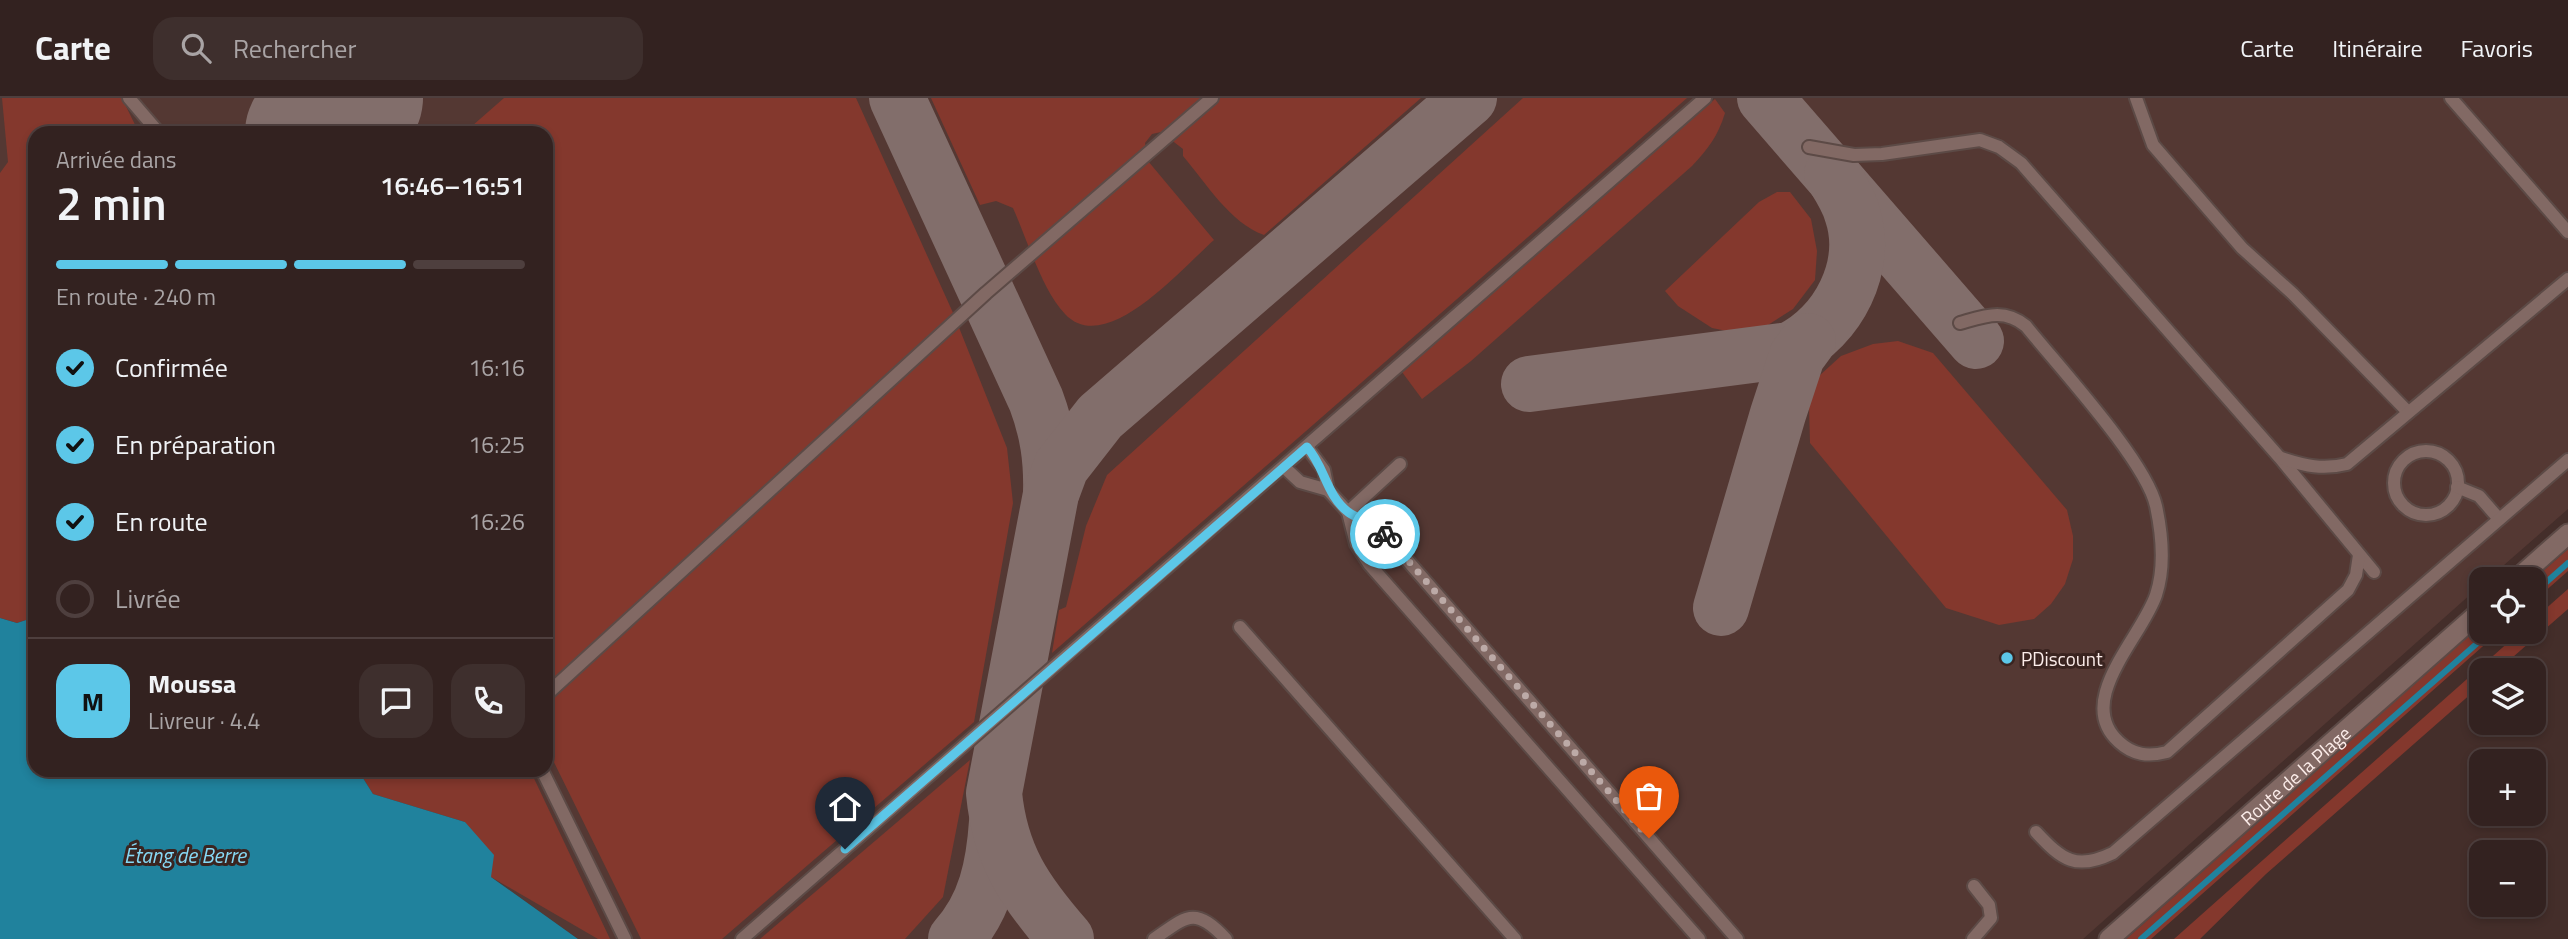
<!DOCTYPE html>
<html lang="fr">
<meta charset="utf-8">
<style>
:root{--surface:#332220;--page:#3e2f2d;--text:#f1f3f6;--muted:#a9a4a5;--line:#4e3f3e;--accent:#5cc7e8}
body{margin:0;font-family:"Titillium Web",sans-serif;background:var(--page);color:var(--text);height:100vh;display:flex;flex-direction:column;font-size:26px;white-space:nowrap}
*{box-sizing:border-box;margin:0}
p{font-size:23px;color:var(--muted)}
.icon{flex:none;width:38px;height:38px;fill:none;stroke:currentColor;stroke-width:2;stroke-linecap:round;stroke-linejoin:round}
.map{position:relative;flex:1;overflow:hidden}
.side{position:absolute;left:28px;top:28px;width:525px;height:651px;display:flex;flex-direction:column;background:var(--surface);border-radius:21px;box-shadow:0 4px 10px #0003,0 0 0 2px var(--line)}
.side>*{flex:none}
.fabs{position:absolute;left:2469px;top:469px;display:grid;gap:14px}
.fabs a{display:grid;place-items:center;width:77px;height:77px;border-radius:14px;background:var(--surface);box-shadow:0 4px 10px #0003,0 0 0 2px var(--line);font-size:35px}
.pin{position:absolute;display:grid;place-items:center;width:60px;height:60px;color:#fff;margin:-72px -30px;border-radius:50% 50% 50% 0;rotate:-45deg;box-shadow:0 0 7px #0007}
.pin .icon{rotate:45deg}
.courier{position:absolute;display:grid;place-items:center;width:70px;height:70px;margin:-35px;border:5px solid #5cc7e8;border-radius:50%;background:#fff;color:#222;box-shadow:0 2px 9px #0007}
.overview em{font-style:normal;font-weight:600}
.overview div{display:flex;flex-direction:column-reverse}
.overview{display:flex;align-items:center;justify-content:space-between;height:119px;padding:0 28px}
h1{font-size:46px;font-weight:600;line-height:52px}
.bar{display:grid;grid-template-columns:repeat(4,1fr);gap:10px 7px;align-content:center;height:84px;padding:0 28px}
.bar i{height:9px;border-radius:5px;background:var(--line)}
.bar .selected{background:var(--accent)}
.bar p{grid-column:span 4}
.line{display:flex;align-items:center;gap:18px;padding:0 28px;border-top:2px solid var(--line)}
.line div{flex:1}
.round{display:grid;place-items:center;flex:none;width:74px;height:74px;border-radius:21px;background:var(--page)}
ol{padding:0 28px;list-style:none}
li{display:flex;align-items:center;gap:21px;height:77px}
li p{margin-inline-start:auto}
li .icon{padding:7px;border-radius:50%;background:var(--accent);color:#111;stroke-width:4}
li:last-child{color:var(--muted)}
li i{width:38px;height:38px;border:4px solid var(--line);border-radius:50%}
header{display:flex;align-items:center;gap:42px;box-sizing:border-box;height:98px;padding:0 35px;background:var(--surface);border-bottom:2px solid var(--line)}
header strong{font-size:33px}
nav{display:flex;gap:38px;margin-inline-start:auto;font-size:24px}
.search{width:490px;height:63px;background:var(--page);display:flex;align-items:center;gap:18px;box-sizing:border-box;padding:0 24px;border-radius:21px;color:var(--muted);font-size:26px}
.map>svg:first-child{display:block}
.built{fill:#543833}
.green{fill:#84382d}
.water{fill:#20829d}
.lines{fill:none;stroke-linecap:round;stroke-linejoin:round}
.stream{stroke:#20829d;stroke-width:6}
.taxiway{stroke:#826e6b;stroke-width:56}
.runway{stroke:#826e6b;stroke-width:138}
.service-casing{stroke:#5c4a46;stroke-width:16}
.tertiary-casing{stroke:#5c4a46;stroke-width:23}
.service{stroke:#826964;stroke-width:12}
.tertiary{stroke:#826964;stroke-width:19}
.done{stroke:#bcaaa7;stroke-width:7;stroke-dasharray:0 12.6}
.route{stroke:#5cc7e8;stroke-width:9}
.poi-dot{fill:#5cc7e8;stroke:#3a2420;stroke-width:2.5}
.labels{text-anchor:middle;dominant-baseline:central;stroke-width:6;stroke-linejoin:round;paint-order:stroke}
.poi-label{font-size:19px;fill:#fcedea;stroke:#3a2420;text-anchor:start}
.street-label{font-size:19px;fill:#fcedea;stroke:#3a2420}
.water-label{font-size:21px;font-style:italic;fill:#87d9f5;stroke:#3a2420}
</style>
<header>
<strong>Carte</strong>
<div class="search"><svg class="icon" aria-label="search" viewBox="0 0 24 24"><circle cx="10" cy="10" r="6"/><path d="M15 15l6 6"/></svg>Rechercher</div>
<nav><a>Carte</a><a>Itinéraire</a><a>Favoris</a></nav>
</header>
<div class="map">
<svg width="2568" height="841" viewBox="0 0 2568 841">
<rect width="100%" height="100%" fill="#442e2a"/>
<path class="built" d="M0 0H2568V411L2488 481H2482L2481 487 2083 841H578L491 779 465 724 373 696 358 672H546V35H35V519L0 520Z"/>
<g class="green">
<path d="M2 0H122L139 35H35V519L17 525 0 520V75L8 64Z"/>
<path d="M504 0H856L954 217 1007 350 1013 405 974 624 722 841H641L546 648V35H464Z"/>
<path d="M931 0H1421L1264 137C1230 125 1206 85 1183 58V51L1161 34 1152 36 1145 45 1148 63 1214 142C1183 169 1106 260 1065 216 1042 192 1027 141 1013 110L996 103 980 107Z"/>
<path d="M1523 0H1687L1052 555 1059 512 1066 509 1086 428 1107 377Z"/>
<path d="M1715 1 1725 15C1718 38 1708 51 1692 68L1471 263 1422 301 1402 274Z"/>
<path d="M1777 94H1790L1811 121 1817 153 1815 182 1793 211 1768 227 1737 235 1712 230 1678 208 1665 193 1759 104Z"/>
<path d="M1898 243 1933 255 2067 412 2073 438V461L2065 486 2051 506 2034 521 1999 527 1946 510 1810 345 1809 307 1819 278 1841 258 1873 246Z"/>
<path d="M2568 451V473L2534 503V481Z"/>
<path d="M2568 491V511L2498 572H2482L2481 587 2266 776 2200 841H2174L2520 534H2534V521Z"/>
<path d="M2481 527 2482 534H2499L2151 841H2126Z"/>
<path d="M970 662 943 799 905 841H760Z"/>
<path d="M358 672H530L610 841H598L491 779 465 724 373 696Z"/>
</g>
<path class="water" d="M35 519V672H358L373 696 465 724 494 757 491 779 578 841H0V520L17 525Z"/>
<g class="lines">
<g class="stream">
<path d="M2534 495 2568 465"/>
<path d="M2141 841 2490 534"/>
</g>
<g class="taxiway">
<path d="M897 0 1036 302C1048 334 1052 362 1051 396"/>
<path d="M1765 0 1976 243"/>
<path d="M1529 286 1790 252C1838 229 1870 168 1852 115 1848 101 1840 89 1832 76"/>
<path d="M1721 510 1778 316 1797 258 1808 243"/>
<path d="M956 841C986 808 994 768 997 724"/>
<path d="M1066 841C1025 794 1000 758 994 695L1051 396 1061 369 1100 319 1469 0"/>
</g>
<path class="runway" d="M314 35 354 0"/>
<defs>
<g id="service">
<path d="M129 0 159 35"/>
<path d="M2136 0 2153 47 2242 150 2293 196 2408 314"/>
<path d="M2451 0 2568 134"/>
<path d="M1809 49 1854 57 1882 56 1980 42 1999 49 2021 65 2280 360 2374 474"/>
<path d="M1960 225C1985 218 2004 210 2026 228 2058 268 2146 363 2156 408 2162 436 2165 470 2156 497 2142 539 2073 603 2119 644 2133 657 2148 659 2167 654L2348 492 2356 477 2359 457"/>
<circle cx="2426" cy="385" r="32"/>
<path d="M2281 360C2305 368 2323 372 2347 366L2568 181"/>
<path d="M1284 369 1300 384 1328 392 1324 372 1307 349"/>
<path d="M2457 389 2479 398 2499 421"/>
<path d="M1328 392 1348 414 1400 366"/>
<path d="M1240 529 1515 841"/>
<path d="M546 597 986 195 1212 0"/>
<path d="M542 672 625 841"/>
<path d="M2036 734C2062 762 2076 773 2113 755L2568 362"/>
<path d="M742 841 1705 0"/>
<path d="M1154 841C1186 819 1194 807 1226 841"/>
<path d="M1699 841 1369 466 1356 446 1348 414 1374 425 1387 439 1737 841"/>
<path d="M1973 841 1991 820 1989 807 1974 788"/>
</g>
<g id="tertiary">
<path d="M2517 481 2568 436"/>
<path id="s1" d="M2109 841 2482 512"/>
</g>
</defs>
<use href="#service" class="service-casing"/>
<use href="#tertiary" class="tertiary-casing"/>
<use href="#service" class="service"/>
<use href="#tertiary" class="tertiary"/>
</g>
<g class="lines">
<path class="done" d="M1385 436 1649 740"/>
<path class="route" d="M845 751 1307 349C1325 369 1326 397 1348 414 1361 423 1372 422 1385 436"/>
</g>
<circle class="poi-dot" cx="2007" cy="560" r="7"/>
<g class="labels">
<g class="poi-label">
<text x="2021" y="560">PDiscount</text>
</g>
<g class="street-label">
<text stroke="none"><textPath href="#s1" startOffset="248">Route de la Plage</textPath></text>
</g>
<g class="water-label">
<text x="185" y="757">Étang de Berre</text>
</g>
</g>
</svg>
<div class="fabs">
<a><svg class="icon" aria-label="locate" viewBox="0 0 24 24"><circle cx="12" cy="12" r="6"/><path d="M12 2v4M12 18v4M2 12h4M18 12h4"/></svg></a>
<a><svg class="icon" aria-label="layers" viewBox="0 0 24 24"><path d="M12 4l9 5-9 5-9-5zM3 14l9 5 9-5"/></svg></a>
<a>+</a>
<a>−</a>
</div>
<div class="pin" style="left:1649px;top:740px;background:#ea580c"><svg class="icon" aria-label="bag" viewBox="0 0 24 24"><path d="M5 8h14l-1 12H6zM9 8a3 3 0 0 1 6 0"/></svg></div>
<div class="pin" style="left:845px;top:751px;background:#1f2937"><svg class="icon" aria-label="home" viewBox="0 0 24 24"><path d="M3 11l9-7 9 7M6 9v11h12V9"/></svg></div>
<div class="courier" style="left:1385px;top:436px"><svg class="icon" aria-label="bike" viewBox="0 0 24 24"><circle cx="6" cy="16" r="4"/><circle cx="18" cy="16" r="4"/><path d="M6 16l4-8h5l3 8M10 8l3 8H6M13 5h3"/></svg></div>
<section class="side">
<div class="overview"><div><h1>2 min</h1><p>Arrivée dans</p></div><em>16:46–16:51</em></div>
<div class="bar"><i class="selected"></i><i class="selected"></i><i class="selected"></i><i></i><p>En route · 240 m</p></div>
<ol>
<li><svg class="icon" aria-label="check" viewBox="0 0 24 24"><path d="M5 12l5 5 9-10"/></svg>Confirmée<p>16:16</p></li>
<li><svg class="icon" aria-label="check" viewBox="0 0 24 24"><path d="M5 12l5 5 9-10"/></svg>En préparation<p>16:25</p></li>
<li><svg class="icon" aria-label="check" viewBox="0 0 24 24"><path d="M5 12l5 5 9-10"/></svg>En route<p>16:26</p></li>
<li><i></i>Livrée</li>
</ol>
<div class="line" style="height:126px"><b class="round" style="background:var(--accent);color:#111">M</b><div><b>Moussa</b><p>Livreur · 4.4</p></div><a class="round"><svg class="icon" aria-label="chat" viewBox="0 0 24 24"><path d="M4 5h16v11H9l-5 4z"/></svg></a><a class="round"><svg class="icon" aria-label="phone" viewBox="0 0 24 24"><path d="M5 4h4l2 5-3 2q2 4 5 5l2-3 5 2v4C11 20 4 13 5 4z"/></svg></a></div>
</section>
</div>
